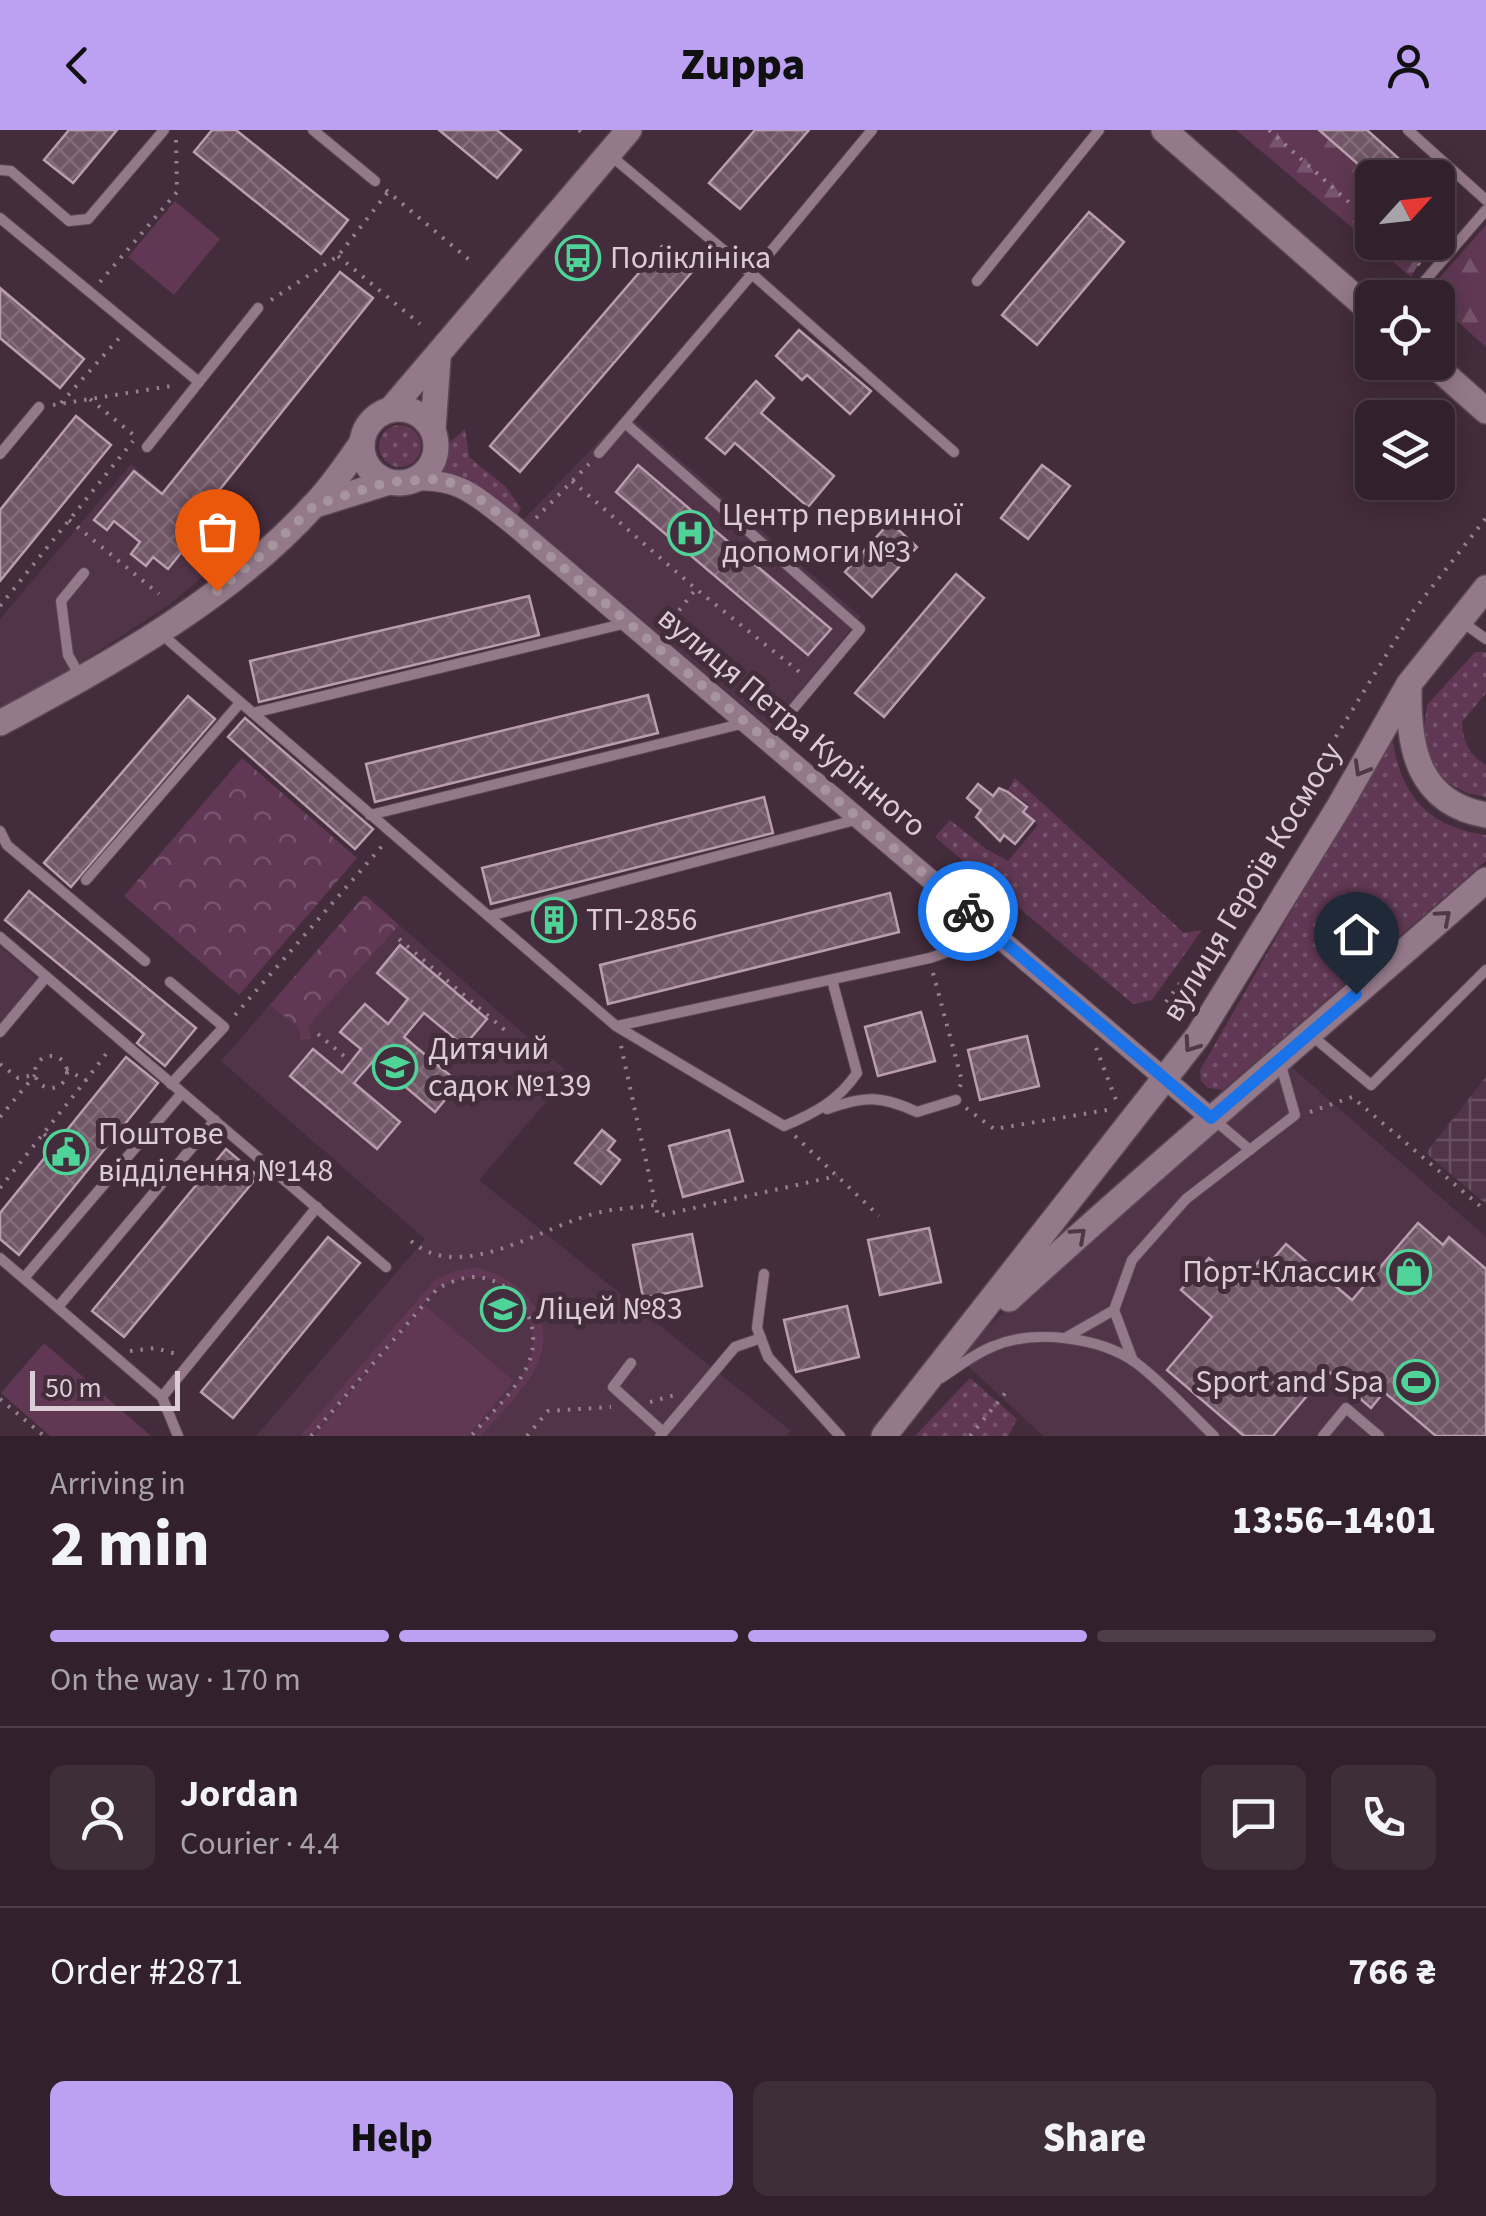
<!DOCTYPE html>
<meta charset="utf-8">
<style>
:root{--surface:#32212c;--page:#3d2e38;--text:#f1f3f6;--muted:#a8a3a9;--line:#4d3e48;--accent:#bca0f2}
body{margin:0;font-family:"Source Sans 3",sans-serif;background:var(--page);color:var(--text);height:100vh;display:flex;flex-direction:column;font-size:38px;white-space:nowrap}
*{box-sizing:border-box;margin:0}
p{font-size:32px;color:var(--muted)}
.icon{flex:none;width:55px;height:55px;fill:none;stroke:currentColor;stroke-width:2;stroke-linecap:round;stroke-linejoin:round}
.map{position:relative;height:1306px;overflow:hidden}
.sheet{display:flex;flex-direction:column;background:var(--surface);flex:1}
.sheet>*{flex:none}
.needle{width:65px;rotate:63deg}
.buttons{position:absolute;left:1355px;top:30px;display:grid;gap:20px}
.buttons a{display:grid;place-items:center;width:100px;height:100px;border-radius:15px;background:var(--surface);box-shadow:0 5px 25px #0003,0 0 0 2px var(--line);font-size:50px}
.scale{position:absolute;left:30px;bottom:25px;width:150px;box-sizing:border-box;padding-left:10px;border:5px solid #dbccd5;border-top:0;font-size:28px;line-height:35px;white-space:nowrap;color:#dbccd5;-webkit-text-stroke:8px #432c3b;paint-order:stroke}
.pin{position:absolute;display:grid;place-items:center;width:85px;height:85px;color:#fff;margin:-102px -42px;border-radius:50% 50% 50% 0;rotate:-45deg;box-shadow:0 0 10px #0007}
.pin .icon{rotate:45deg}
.courier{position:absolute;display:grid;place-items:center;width:100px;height:100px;margin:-50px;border:8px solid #1a73e8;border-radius:50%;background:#fff;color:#222;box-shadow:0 2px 12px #0007}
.head em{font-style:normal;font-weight:800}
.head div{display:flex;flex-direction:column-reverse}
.head{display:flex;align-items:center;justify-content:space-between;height:170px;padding:0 50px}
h1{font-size:65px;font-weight:800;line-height:75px}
.bar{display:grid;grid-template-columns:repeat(4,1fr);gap:15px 10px;align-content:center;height:120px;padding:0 50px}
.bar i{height:12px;border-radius:8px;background:var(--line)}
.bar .on{background:var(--accent)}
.bar p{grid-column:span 4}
.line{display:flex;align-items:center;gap:25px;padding:0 50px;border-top:2px solid var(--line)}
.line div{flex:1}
.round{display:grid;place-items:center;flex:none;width:105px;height:105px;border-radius:15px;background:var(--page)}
.cta{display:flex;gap:20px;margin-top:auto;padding:20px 50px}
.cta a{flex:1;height:115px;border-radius:15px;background:var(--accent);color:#111;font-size:40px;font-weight:800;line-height:115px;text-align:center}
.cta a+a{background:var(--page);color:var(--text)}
header{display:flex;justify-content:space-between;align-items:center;height:130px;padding:0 50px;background:var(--accent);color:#111;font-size:45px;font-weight:800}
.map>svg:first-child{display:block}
.built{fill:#513447}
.industrial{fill:url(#industrial-grid)}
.grass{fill:url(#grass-dots)}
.forest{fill:url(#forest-firs)}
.park{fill:url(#park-crowns)}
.pitch{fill:#603853}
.building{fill:url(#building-cross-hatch);stroke:#ba9eaf;stroke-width:2.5}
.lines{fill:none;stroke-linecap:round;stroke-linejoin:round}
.service-casing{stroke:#5b4854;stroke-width:12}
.minor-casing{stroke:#5b4854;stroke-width:22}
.tertiary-casing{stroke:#5b4854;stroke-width:28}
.secondary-casing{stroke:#5b4854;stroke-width:28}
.path{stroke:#94818d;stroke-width:4;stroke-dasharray:2.5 8;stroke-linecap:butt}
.service{stroke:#94798a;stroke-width:10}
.minor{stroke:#94798a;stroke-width:20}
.tertiary{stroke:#94798a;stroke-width:25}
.secondary{stroke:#94798a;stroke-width:25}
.oneway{stroke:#4f3847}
.done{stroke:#a6949f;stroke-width:10;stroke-dasharray:0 18}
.route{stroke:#1a73e8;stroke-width:12}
.labels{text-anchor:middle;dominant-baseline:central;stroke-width:10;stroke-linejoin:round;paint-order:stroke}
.poi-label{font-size:32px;fill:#dbccd5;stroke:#432c3b;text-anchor:start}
.street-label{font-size:32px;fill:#dbccd5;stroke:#432c3b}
</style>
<header><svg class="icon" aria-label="back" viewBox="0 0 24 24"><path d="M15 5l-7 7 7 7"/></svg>Zuppa<svg class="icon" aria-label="person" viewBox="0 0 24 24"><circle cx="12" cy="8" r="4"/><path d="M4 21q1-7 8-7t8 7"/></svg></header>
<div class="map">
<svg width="1486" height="1306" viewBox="0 0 1486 1306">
<defs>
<pattern id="industrial-grid" width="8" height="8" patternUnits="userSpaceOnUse" patternTransform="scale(2.5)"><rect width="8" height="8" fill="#513447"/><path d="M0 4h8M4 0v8" fill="none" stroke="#695061"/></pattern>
<pattern id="grass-dots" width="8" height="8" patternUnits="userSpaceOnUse" patternTransform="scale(2.5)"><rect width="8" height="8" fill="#603853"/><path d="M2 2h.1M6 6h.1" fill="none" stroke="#76546b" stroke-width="1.8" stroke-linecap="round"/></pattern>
<pattern id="forest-firs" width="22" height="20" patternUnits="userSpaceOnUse" patternTransform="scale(2.5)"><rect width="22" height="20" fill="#603853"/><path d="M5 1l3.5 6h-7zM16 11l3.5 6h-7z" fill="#76546b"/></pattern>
<pattern id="park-crowns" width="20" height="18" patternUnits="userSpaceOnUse" patternTransform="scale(2.5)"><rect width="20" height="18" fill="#603853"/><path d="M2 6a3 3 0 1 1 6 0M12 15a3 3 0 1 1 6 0" fill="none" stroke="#76546b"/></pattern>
<pattern id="building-cross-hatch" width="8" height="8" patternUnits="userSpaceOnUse" patternTransform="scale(2.5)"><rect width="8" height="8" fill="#705666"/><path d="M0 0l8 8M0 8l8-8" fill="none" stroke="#846d7b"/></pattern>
</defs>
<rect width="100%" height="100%" fill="#432c3b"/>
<g class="built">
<path d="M626 283 861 487 770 598 523 390Z"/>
<path d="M131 334 233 421 169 475 60 546 0 578V489Z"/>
<path d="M365 765 570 944 479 1050 791 1301 787 1306H256L425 1109 221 931Z"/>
<path d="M0 816 46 855 0 909Z"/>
<path d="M1287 933 1486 1107V1306H1043L956 1225Z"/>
</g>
<path class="industrial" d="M1486 947V1074L1426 1023Z"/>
<g class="grass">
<circle cx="400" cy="316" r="21"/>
<path d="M465 299 469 327 506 357 521 378 514 392 427 345 439 322Z"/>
<path d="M1475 522H1486V563L1462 592C1463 612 1469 625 1486 635V667L1467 663 1448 653 1434 637 1426 618 1424 598 1427 575Z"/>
<path d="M1392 607C1401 665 1426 696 1486 705V731L1223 960 1208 958 1201 951 1200 940Z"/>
<path d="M1015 648 1184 803 1202 800 1152 870 1133 874 935 707 950 690 986 719 1008 731 1038 695 1025 682 1029 675 1008 660Z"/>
<path d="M970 1248 1017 1289 1008 1306H915Z"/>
</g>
<g class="forest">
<path d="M1236 0H1331L1374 47 1372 112 1422 113 1428 118 1411 147Z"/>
<path d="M1486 95V217L1438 174V168L1426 163Z"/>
</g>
<g class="park">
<path d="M242 628 357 728 239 865 124 766Z"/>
<path d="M365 765 399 795 308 896 311 907 301 911 298 897 270 875Z"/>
</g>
<g class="pitch">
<path d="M175 71 220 109 174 165 128 127Z"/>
<path d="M476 1138C523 1148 560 1188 536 1237 524 1262 499 1285 481 1306H471C490 1284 518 1259 529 1232 544 1194 516 1148 475 1147 461 1147 449 1153 437 1158L311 1306H300L434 1151 454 1141Z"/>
<path d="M424 1175 514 1251 468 1306H314Z"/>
<path d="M44 1213 151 1306H50L1 1263Z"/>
</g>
<g class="building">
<path d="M69 0H117L73 53 44 30Z"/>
<path d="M212 0H236L348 90 321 124 194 22Z"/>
<path d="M439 0H497L521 20 497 48Z"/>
<path d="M755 0H809L740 79 709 53Z"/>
<path d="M1319 0H1367L1406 35 1395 48H1374Z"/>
<path d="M1089 82 1124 112 1037 215 1002 185Z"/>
<path d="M662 116 692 142 520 342 490 316Z"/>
<path d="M340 142 373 168 201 383 208 389 168 439 153 427 146 436 131 424 140 412 114 391 107 400 94 390 134 341 162 364Z"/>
<path d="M0 158 84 229 60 258 0 208Z"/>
<path d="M799 200 871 261 850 284 807 245 802 250 776 226Z"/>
<path d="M756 251 774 268 761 283 834 346 808 377 735 313 725 324 706 308Z"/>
<path d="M76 286 111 315 0 451V380Z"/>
<path d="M638 335 831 499 808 525 616 362Z"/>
<path d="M1042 335 1070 356 1028 409 1001 388Z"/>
<path d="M890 392 917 417 872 467 845 442Z"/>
<path d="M956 444 984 468 884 587 855 563Z"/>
<path d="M529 466 539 505 259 572 250 531Z"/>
<path d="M648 565 658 603 375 672 366 634Z"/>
<path d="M188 566 215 589 71 757 44 733Z"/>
<path d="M245 588 373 699 355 719 228 607Z"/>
<path d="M978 654 993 666 999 658 1008 662 1027 677 1023 682 1034 691 1015 714 1004 705 1000 711 976 687 981 680 967 668Z"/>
<path d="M764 667 773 703 491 774 482 738Z"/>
<path d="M29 761 196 898 165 936 137 913 144 904 5 790Z"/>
<path d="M890 763 899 802 608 874 600 835Z"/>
<path d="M400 815 487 889 464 916 424 883 404 907 459 953 435 982 374 930 354 953 400 992 377 1019 290 946 313 919 342 943 361 919 340 902 365 874 388 894 408 869 377 843Z"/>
<path d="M921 882 935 931 878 946 865 897Z"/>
<path d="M1027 906 1039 956 980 970 968 920Z"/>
<path d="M126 927 158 953 19 1125 0 1109V1083Z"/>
<path d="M602 1000 615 1011 608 1020 620 1030 601 1054 575 1033Z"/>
<path d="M729 1000 743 1051 683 1067 669 1016Z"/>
<path d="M226 1019 258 1046 124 1207 92 1181Z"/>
<path d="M1418 1093 1443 1115 1449 1107 1486 1139V1306H1436L1384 1262 1371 1278 1328 1241 1273 1306H1244L1167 1240 1212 1187 1181 1160 1209 1128 1240 1154 1260 1130 1267 1136 1286 1114 1352 1170Z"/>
<path d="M929 1098 941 1152 880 1165 868 1110Z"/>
<path d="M692 1104 702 1156 643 1168 633 1115Z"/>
<path d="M328 1107 360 1133 233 1288 201 1262Z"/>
<path d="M847 1176 859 1227 796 1242 784 1190Z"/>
</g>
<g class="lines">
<defs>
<g id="service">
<path d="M313 0 375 51"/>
<path d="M1408 0 1486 70"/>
<path d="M610 25 752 144 872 0"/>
<path d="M0 40 11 41 69 91 88 89 164 0"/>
<path d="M0 88 199 252"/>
<path d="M977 151 1099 0"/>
<path d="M1410 168 1486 80"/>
<path d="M625 293 860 499 767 610"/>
<path d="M147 317 258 178"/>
<path d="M599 323 752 144 954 322"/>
<path d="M0 324 39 277"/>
<path d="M1462 492 1486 509"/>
<path d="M159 502 616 896 784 996C815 983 838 971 857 943L832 850"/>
<path d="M81 548 68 525 61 471 84 443"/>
<path d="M253 583 627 493"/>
<path d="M370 685 745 593"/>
<path d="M0 701 7 715 145 831"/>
<path d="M86 750 240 573"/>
<path d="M489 786 859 689"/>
<path d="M0 807 386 1137"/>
<path d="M170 852 224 897 171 954"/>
<path d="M617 896 930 828 947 822 977 789"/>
<path d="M0 902 46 847"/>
<path d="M1312 906 1371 955 1486 840"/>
<path d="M827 979C864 966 881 965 917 982L956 970"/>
<path d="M1212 988 1250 1020"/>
<path d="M0 1128 162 1267 178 1306"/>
<path d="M764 1144 757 1198 768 1227 840 1306"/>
<path d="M24 1148 182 963"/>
<path d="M58 1177 215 990"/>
<path d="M1065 1208 1114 1180"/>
<path d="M1133 1231 1114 1180 1132 1130 1186 1069 1295 985 1280 932"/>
<path d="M631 1233 613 1257 663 1302"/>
<path d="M941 1248C958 1237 975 1223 994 1216 1034 1199 1099 1207 1135 1232 1163 1253 1189 1282 1214 1306"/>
<path d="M162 1267 317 1077"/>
<path d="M660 1306 735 1217 761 1208"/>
<path d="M1323 1306 1346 1278 1379 1306"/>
</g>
<path id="minor" d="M413 351C459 347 477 367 512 394L1211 988"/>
<g id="tertiary">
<path d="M1164 0 1372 182"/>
<path d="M1431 232 1486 281"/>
<circle cx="399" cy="316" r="37"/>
<path d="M391 279 629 0"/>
<path d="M433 299 438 228"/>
<path d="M315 375 389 352"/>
<path d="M0 593C111 533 228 470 314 375 332 357 346 335 361 314"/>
</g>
<g id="secondary">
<path d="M1409 559C1408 618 1418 673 1486 685"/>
<path d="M1009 1169C1165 1026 1327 890 1486 750"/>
<path d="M884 1306 1198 906 1340 675 1409 554 1486 458"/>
</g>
</defs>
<use href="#service" class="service-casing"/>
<use href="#minor" class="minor-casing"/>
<use href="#tertiary" class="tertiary-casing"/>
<use href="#secondary" class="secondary-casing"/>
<g class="path">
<path d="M579 0 583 4"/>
<path d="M1269 0 1372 93"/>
<path d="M386 60 473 133"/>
<path d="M1395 112 1421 136"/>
<path d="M338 126 420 194"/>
<path d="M100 152 177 62 176 10"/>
<path d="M271 170 338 126 388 62"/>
<path d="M90 269 136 307"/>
<path d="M61 273 121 206"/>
<path d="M53 275 177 255"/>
<path d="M572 351 696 459 802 544"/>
<path d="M536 388 589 334"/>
<path d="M69 390 159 464"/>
<path d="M0 476 133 311"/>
<path d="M666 497 696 459"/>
<path d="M399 809 507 902"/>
<path d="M933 843 962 951 959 959"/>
<path d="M1166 872 1202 824 1414 480 1486 388"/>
<path d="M235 885 383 715"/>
<path d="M318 904 351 932"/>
<path d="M621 916 658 1086 837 1046"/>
<path d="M1096 918 1118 975"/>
<circle cx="51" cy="942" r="16"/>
<path d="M0 934 18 948 35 945"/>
<path d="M66 940 86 950 109 920"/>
<path d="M966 978 994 999 1113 979"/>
<path d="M1310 982 1352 967 1486 1081"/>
<path d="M0 987 35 945"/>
<path d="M44 1004 56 1014"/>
<path d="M795 1006 879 1086"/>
<path d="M0 1058 86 950"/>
<path d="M411 1111C462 1156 547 1093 601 1082 618 1078 637 1078 654 1075"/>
<path d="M130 1221 155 1218 180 1225"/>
<path d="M0 1269 44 1306"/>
<path d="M650 1272 675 1265"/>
<path d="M311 1306 438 1158C449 1153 461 1147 475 1147 517 1149 544 1194 529 1232 518 1259 490 1284 471 1306"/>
<path d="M527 1306 548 1281 611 1277"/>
<path d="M970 1306 1008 1260"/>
</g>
<use href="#service" class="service"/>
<use href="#minor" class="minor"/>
<use href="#tertiary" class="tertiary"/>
<use href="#secondary" class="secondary"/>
</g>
<defs><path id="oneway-chevron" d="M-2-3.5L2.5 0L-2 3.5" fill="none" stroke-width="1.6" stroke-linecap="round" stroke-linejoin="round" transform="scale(2.5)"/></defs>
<g class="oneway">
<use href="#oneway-chevron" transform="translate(1361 639) rotate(120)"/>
<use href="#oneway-chevron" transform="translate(1444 787) rotate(-41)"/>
<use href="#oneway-chevron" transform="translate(1191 915) rotate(125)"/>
<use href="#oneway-chevron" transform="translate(1079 1105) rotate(-42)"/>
</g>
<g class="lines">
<path class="done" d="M217 461 270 418 315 375 388 352 439 349 464 357 512 394 968 781"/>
<path class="route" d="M968 781 1211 988 1356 864"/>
</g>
<defs>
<symbol id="bus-ring" viewBox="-11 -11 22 22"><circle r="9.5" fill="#432c3b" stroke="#50d398" stroke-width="1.5"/><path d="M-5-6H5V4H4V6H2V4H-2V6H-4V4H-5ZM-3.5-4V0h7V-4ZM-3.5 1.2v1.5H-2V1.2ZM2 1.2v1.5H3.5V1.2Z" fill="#50d398"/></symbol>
<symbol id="hospital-ring" viewBox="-11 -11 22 22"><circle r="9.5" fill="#432c3b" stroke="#50d398" stroke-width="1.5"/><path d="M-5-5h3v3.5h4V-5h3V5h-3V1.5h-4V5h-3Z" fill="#50d398"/></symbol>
<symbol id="building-ring" viewBox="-11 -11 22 22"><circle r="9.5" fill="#432c3b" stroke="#50d398" stroke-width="1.5"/><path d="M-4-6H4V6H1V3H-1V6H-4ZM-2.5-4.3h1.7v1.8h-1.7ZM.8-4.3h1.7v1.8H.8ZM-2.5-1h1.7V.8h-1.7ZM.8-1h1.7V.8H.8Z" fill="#50d398"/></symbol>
<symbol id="school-ring" viewBox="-11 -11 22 22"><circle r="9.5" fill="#432c3b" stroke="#50d398" stroke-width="1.5"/><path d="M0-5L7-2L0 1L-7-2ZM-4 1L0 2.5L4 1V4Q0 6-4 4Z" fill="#50d398"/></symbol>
<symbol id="civic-ring" viewBox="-11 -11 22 22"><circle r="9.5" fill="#432c3b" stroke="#50d398" stroke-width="1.5"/><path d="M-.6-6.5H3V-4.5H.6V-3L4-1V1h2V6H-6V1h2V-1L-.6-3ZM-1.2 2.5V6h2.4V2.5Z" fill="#50d398"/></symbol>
<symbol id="shop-ring" viewBox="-11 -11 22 22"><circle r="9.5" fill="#432c3b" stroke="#50d398" stroke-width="1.5"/><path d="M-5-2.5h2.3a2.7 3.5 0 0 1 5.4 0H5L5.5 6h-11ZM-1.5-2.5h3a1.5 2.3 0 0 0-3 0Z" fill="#50d398"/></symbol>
<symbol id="stadium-ring" viewBox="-11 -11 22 22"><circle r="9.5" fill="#432c3b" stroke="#50d398" stroke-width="1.5"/><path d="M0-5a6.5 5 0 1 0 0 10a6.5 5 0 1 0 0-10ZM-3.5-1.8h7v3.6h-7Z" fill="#50d398"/></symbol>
</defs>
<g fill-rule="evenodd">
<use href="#bus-ring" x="553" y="103" width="50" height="50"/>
<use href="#hospital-ring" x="665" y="378" width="50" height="50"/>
<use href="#building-ring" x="529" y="765" width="50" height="50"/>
<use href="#school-ring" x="370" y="912" width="50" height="50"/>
<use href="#civic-ring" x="41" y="997" width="50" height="50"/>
<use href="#shop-ring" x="1384" y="1117" width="50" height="50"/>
<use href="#school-ring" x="478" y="1154" width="50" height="50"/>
<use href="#stadium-ring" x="1391" y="1227" width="50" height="50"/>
</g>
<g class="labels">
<g class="poi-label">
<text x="610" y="128">Поліклініка</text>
<text x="722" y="385">Центр первинної<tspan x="722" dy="37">допомоги №3</tspan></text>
<text x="586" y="790">ТП-2856</text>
<text x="428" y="919">Дитячий<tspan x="428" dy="37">садок №139</tspan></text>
<text x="98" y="1004">Поштове<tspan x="98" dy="37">відділення №148</tspan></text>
<text x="1376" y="1142" text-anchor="end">Порт-Классик</text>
<text x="536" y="1179">Ліцей №83</text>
<text x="1384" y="1252" text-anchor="end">Sport and Spa</text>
</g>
<g class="street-label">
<text transform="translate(792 592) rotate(40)">вулиця Петра Курінного</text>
<text transform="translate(1252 752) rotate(-59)">вулиця Героїв Космосу</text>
</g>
</g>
</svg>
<div class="buttons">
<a><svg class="needle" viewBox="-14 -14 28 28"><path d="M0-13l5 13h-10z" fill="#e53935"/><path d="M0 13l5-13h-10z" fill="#a8a3a9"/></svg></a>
<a><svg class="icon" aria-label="locate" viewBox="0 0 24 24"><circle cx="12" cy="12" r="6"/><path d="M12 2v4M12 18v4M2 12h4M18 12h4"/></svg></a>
<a><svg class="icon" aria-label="layers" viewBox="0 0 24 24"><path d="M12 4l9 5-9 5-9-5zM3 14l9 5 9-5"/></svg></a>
</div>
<div class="scale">50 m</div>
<div class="pin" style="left:217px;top:461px;background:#ea580c"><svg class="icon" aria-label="bag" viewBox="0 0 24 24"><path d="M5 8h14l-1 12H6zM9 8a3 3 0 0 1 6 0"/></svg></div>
<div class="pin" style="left:1356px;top:864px;background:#1f2937"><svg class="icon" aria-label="home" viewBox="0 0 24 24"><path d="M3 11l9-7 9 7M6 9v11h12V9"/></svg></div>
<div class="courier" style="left:968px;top:781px"><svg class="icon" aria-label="bike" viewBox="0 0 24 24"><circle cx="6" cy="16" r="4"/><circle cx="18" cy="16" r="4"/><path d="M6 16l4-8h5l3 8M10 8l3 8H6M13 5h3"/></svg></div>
</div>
<section class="sheet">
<div class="head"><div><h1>2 min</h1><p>Arriving in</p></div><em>13:56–14:01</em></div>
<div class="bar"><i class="on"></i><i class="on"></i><i class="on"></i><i></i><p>On the way · 170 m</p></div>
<div class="line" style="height:180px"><a class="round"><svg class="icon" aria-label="person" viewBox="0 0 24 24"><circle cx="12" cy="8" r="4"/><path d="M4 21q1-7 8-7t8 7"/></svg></a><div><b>Jordan</b><p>Courier · 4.4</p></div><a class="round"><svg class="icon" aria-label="chat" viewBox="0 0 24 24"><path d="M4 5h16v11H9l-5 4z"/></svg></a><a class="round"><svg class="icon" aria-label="phone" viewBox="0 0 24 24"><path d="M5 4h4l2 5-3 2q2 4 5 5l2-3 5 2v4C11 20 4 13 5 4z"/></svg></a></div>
<div class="line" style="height:130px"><div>Order #2871</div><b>766 ₴</b></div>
<div class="cta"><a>Help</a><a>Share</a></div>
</section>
